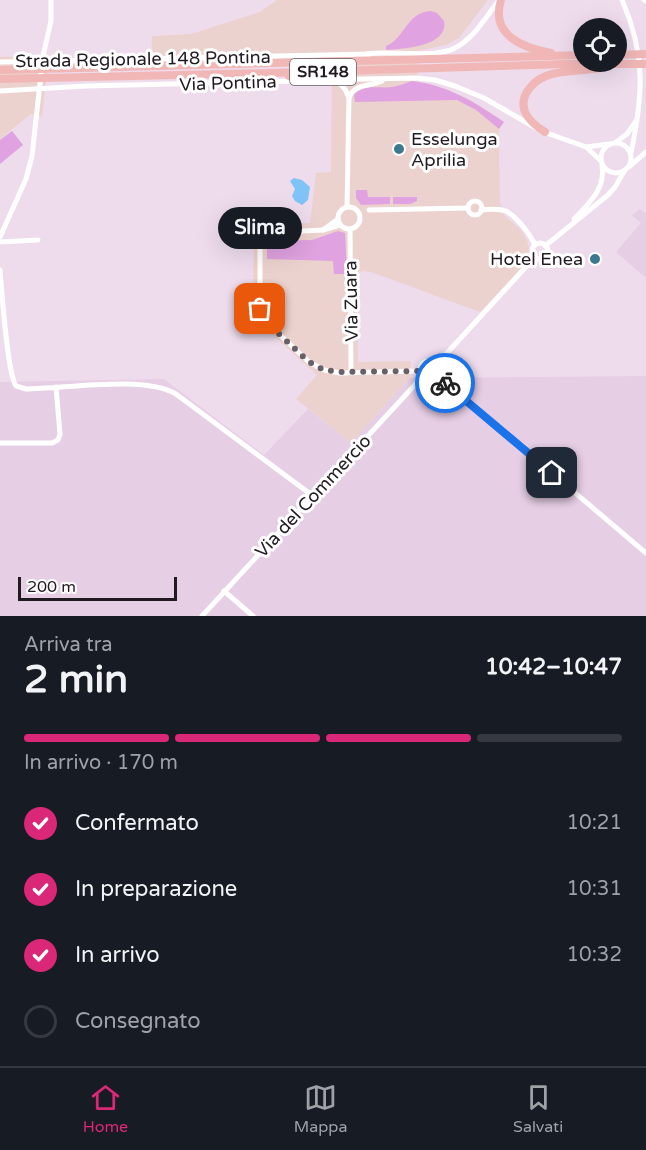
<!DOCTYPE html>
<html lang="it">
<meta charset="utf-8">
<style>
:root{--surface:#171b24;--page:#242831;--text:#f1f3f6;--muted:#9ea1a6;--line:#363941;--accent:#db2777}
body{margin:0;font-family:"Varela Round",sans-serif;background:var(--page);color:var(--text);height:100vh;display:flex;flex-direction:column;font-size:22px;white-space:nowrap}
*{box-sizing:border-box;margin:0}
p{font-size:20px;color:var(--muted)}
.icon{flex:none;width:33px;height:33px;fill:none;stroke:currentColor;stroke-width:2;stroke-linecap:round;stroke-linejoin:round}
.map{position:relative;height:616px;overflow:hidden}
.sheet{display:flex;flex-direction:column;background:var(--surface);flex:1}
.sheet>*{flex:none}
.buttons{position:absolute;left:573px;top:18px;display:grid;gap:12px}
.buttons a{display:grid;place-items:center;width:54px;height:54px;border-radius:50%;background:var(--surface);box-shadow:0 6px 24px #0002;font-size:30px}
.scale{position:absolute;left:18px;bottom:15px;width:159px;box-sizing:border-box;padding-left:6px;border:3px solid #211b21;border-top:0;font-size:16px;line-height:21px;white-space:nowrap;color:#211b21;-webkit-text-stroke:4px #fff;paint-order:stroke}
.pin{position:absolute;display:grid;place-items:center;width:51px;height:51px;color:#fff;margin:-26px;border-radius:12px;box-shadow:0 3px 9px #0006}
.courier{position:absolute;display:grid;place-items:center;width:60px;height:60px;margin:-30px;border:4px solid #1a73e8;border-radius:50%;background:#fff;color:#222;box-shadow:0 2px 8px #0007}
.bubble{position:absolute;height:42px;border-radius:21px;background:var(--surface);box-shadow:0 6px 24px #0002;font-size:20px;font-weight:700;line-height:42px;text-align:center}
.head em{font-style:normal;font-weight:700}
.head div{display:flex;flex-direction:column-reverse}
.head{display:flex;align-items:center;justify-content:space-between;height:102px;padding:0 24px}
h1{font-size:39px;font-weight:700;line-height:45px}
.bar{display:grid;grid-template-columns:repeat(4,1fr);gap:9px 6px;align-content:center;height:72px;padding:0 24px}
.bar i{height:8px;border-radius:4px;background:var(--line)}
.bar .active{background:var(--accent)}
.bar p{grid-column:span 4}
ol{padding:0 24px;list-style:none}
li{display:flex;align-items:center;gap:18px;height:66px}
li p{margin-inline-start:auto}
li .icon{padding:6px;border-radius:50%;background:var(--accent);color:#fff;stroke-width:4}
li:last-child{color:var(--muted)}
li i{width:33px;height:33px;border:3px solid var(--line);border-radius:50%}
.dock{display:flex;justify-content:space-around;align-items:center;height:84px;border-top:2px solid var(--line);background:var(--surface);font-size:16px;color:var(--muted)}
.dock a{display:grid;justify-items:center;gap:3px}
.dock .active{color:var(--accent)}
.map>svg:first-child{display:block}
.commercial{fill:#ecd2ce}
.built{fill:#e6cee5}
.green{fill:#e0a2e0}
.water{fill:#80c3f6}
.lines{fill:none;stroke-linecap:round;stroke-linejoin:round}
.minor{stroke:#fff;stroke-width:5}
.highway{stroke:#f1b7b7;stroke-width:8}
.done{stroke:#695f68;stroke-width:6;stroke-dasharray:0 10.8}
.route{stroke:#1a73e8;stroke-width:8}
.poi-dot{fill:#3c798f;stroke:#fff;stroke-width:2}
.labels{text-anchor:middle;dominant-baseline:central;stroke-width:6;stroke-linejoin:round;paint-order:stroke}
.shield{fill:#fff;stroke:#645f64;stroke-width:1.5}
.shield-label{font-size:16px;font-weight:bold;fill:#211b21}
.street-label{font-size:18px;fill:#211b21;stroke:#fff}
.poi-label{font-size:18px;fill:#211b21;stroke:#fff;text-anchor:start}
</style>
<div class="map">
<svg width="646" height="616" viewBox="0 0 646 616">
<rect width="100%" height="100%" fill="#eedced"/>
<g class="commercial">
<path d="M277 0H488L459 38 446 45 418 51V82L446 89 474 102 504 122 499 129 500 202 504 215 522 231 528 242 529 252 525 264 480 312 371 272 363 271 357 275 358 362 411 361 410 378 351 443 296 399 317 375 253 317 254 224 310 223 316 173 331 172 332 60 151 61 152 36 191 34 260 12Z"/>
<path d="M49 56 42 117 31 114 0 139V57Z"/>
</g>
<g class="built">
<path d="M640 209 646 214V278L616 252 641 223 632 215Z"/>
<path d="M646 376V616H0V382L164 379 264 455 308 409 351 443 410 378Z"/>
</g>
<g class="green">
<path d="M431 11 437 13 444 21C449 46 404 49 386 50V46C405 39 406 12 431 11Z"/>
<path d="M412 81C447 85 475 102 504 122L499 129 476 110 457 100 355 102 354 95C364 83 378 89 392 87 399 86 405 83 412 81Z"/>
<path d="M12 131 23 145 0 164V140Z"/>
<path d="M356 190H367L368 197H390V204L361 205 356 198Z"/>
<path d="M393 197H417V201L410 204H393Z"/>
<path d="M338 231 345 233 347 274H334L333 261 267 259V241L312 240Z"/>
</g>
<path class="water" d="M294 178 302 180 310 187 308 200 302 205 295 201 292 196 295 189 290 181Z"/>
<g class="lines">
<g class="minor">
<path d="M622 0C646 54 643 96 631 153"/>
<path d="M644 0 646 1"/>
<path d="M367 54C391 50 435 59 455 48 473 39 487 16 499 0"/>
<path d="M0 62 370 54"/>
<path d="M308 80 416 78 435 80 455 86 484 98 536 128"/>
<path d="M337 81 345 89 349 98C354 83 370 87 382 81"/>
<path d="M0 91 86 86 298 81"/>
<path d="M544 132 586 147 609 144"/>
<path d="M616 142 627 134 636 121"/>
<circle cx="616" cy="158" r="15"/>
<path d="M586 147 600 160"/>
<path d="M630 166 646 152"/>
<circle cx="475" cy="208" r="7"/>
<path d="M347 206 349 98"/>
<circle cx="349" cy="218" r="11"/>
<path d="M369 210 468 208"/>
<path d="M481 210C489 209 498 208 506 211 517 217 530 234 535 245"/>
<path d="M338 219 323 230 340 225"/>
<path d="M574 219C588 204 606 189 602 166"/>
<path d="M350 229 351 372"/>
<path d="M323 230 265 233 260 236V309L264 320 309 362 324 370 340 373 421 371"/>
<path d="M0 237 26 179 32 156 43 56 51 21V0"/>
<path d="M0 242 38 240"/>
<circle cx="540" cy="251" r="8"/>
<path d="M545 246 608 195 615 187 625 170"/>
<path d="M0 270C2 291 7 372 16 386L26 389C65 389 143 375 176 394L313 496"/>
<circle cx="428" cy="369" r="8"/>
<path d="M435 364 448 352 535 257"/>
<path d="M435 374 646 553"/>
<path d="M0 443H52L58 440 60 434 56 387"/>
<path d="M224 591 253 616"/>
<path d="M202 616 424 375"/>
</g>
<g class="highway">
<path d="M501 0C490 35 523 48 551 53"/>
<path d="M616 55 646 54"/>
<path d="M0 70 584 55"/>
<path d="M289 76 309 80"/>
<path d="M0 79 271 73 567 64H646"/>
<path d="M545 132C537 127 529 121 525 112 518 94 536 78 552 74 567 70 583 71 599 68"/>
</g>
</g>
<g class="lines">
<path class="done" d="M260 309 264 320 309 362 324 370 340 372 421 371 427 377 435 374 445 383"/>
<path class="route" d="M445 383 552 473"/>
</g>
<g class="poi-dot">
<circle cx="399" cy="149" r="6"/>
<circle cx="595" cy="259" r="6"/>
</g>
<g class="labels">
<rect class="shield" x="290" y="59" width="66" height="26" rx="4.5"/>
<g class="shield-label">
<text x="323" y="72">SR148</text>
</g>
<g class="street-label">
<text transform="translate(143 59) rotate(-1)">Strada Regionale 148 Pontina</text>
<text transform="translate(228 83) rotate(-2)">Via Pontina</text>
<text transform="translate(351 301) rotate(-91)">Via Zuara</text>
<text transform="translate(313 496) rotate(-47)">Via del Commercio</text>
</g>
<g class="poi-label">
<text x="411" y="139">Esselunga<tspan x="411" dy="21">Aprilia</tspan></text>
<text x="583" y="259" text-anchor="end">Hotel Enea</text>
</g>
</g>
</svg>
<div class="buttons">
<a><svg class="icon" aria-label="locate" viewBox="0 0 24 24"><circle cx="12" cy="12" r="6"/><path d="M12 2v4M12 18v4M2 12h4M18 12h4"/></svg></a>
</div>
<div class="scale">200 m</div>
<div class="pin" style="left:260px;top:309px;background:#ea580c"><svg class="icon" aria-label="bag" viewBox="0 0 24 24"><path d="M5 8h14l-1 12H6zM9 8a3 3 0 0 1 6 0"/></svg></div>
<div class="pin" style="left:552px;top:473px;background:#1f2937"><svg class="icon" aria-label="home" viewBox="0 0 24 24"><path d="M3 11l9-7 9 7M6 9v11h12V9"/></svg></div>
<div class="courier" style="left:445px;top:383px"><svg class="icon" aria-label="bike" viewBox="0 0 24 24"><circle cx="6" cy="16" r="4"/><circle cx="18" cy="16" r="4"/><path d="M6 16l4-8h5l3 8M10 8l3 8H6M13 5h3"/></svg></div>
<div class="bubble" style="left:218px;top:207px;width:84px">Slima</div>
</div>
<section class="sheet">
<div class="head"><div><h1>2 min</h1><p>Arriva tra</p></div><em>10:42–10:47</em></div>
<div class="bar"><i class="active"></i><i class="active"></i><i class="active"></i><i></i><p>In arrivo · 170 m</p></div>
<ol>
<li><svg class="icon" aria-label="check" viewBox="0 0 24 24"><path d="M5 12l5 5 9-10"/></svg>Confermato<p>10:21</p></li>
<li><svg class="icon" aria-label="check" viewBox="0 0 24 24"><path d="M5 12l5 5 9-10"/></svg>In preparazione<p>10:31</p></li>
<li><svg class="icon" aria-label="check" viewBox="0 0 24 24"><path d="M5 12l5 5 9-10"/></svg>In arrivo<p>10:32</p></li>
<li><i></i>Consegnato</li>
</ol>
</section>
<nav class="dock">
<a class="active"><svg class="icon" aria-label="home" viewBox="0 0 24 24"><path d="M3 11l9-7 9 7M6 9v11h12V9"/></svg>Home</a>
<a><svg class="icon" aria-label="map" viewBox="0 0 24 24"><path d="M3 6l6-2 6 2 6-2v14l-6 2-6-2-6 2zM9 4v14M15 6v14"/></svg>Mappa</a>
<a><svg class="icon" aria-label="saved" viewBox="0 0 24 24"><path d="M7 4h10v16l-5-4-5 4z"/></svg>Salvati</a>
</nav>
